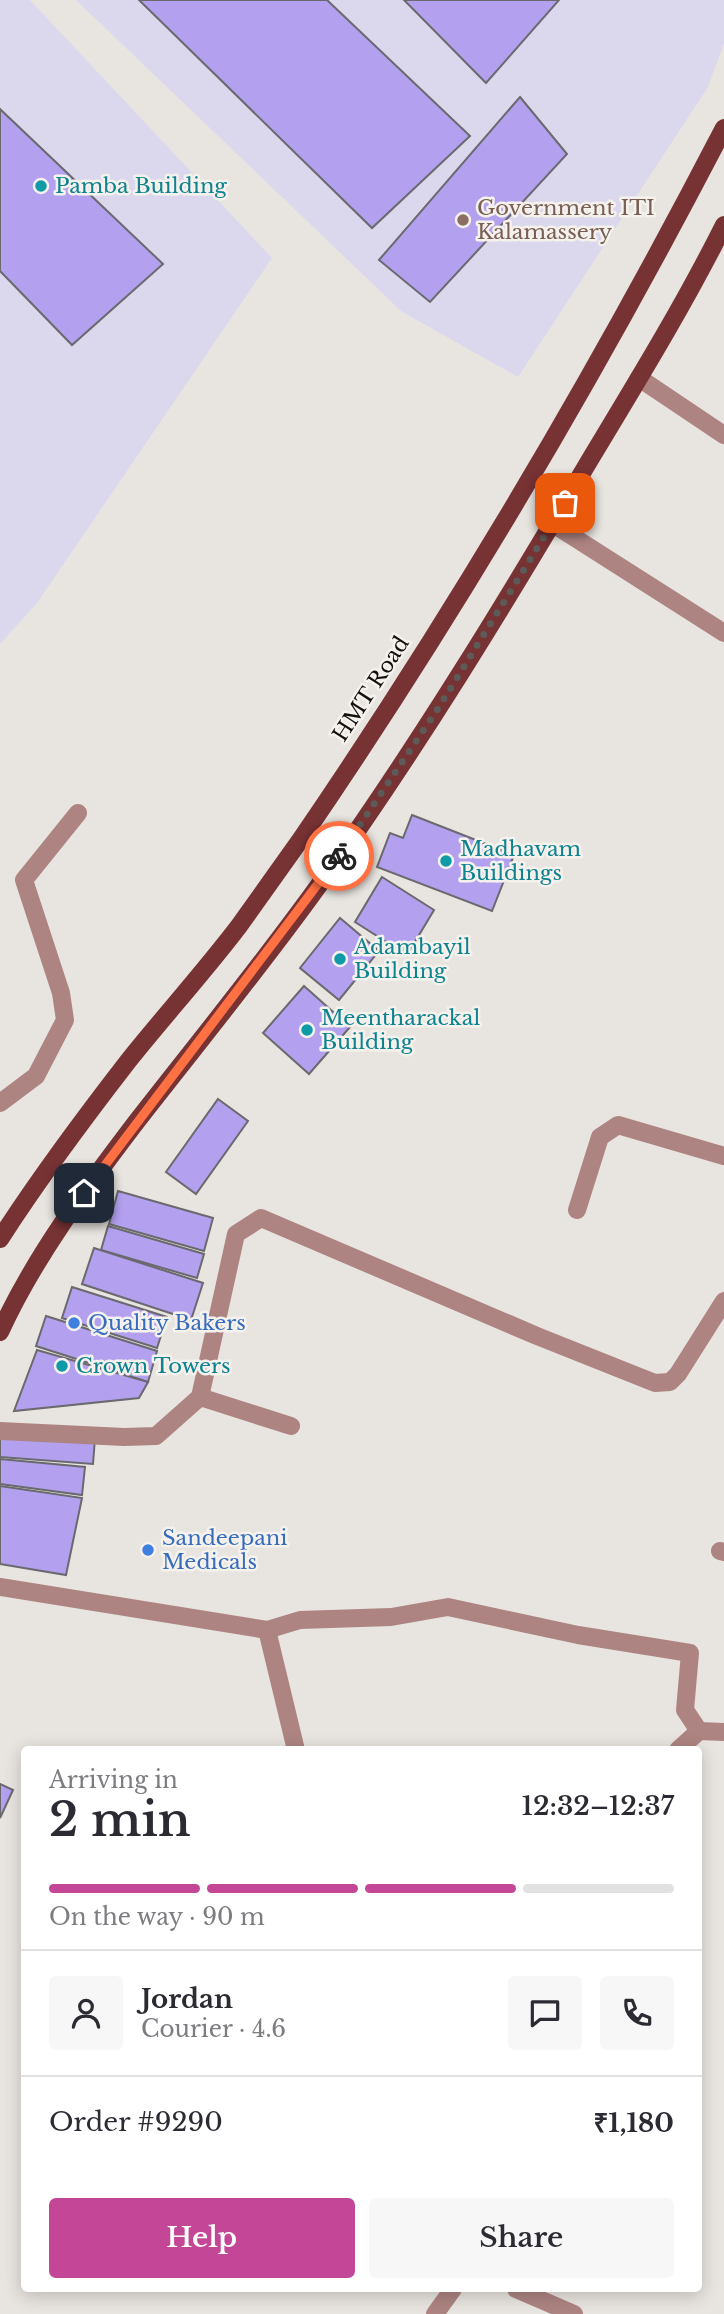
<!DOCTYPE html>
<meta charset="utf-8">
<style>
:root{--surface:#fff;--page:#f7f7f7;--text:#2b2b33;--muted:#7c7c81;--line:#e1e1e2;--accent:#c44797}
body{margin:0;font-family:"Libre Baskerville",serif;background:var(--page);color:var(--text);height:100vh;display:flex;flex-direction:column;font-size:26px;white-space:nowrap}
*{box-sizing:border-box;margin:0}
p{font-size:23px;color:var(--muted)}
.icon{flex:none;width:38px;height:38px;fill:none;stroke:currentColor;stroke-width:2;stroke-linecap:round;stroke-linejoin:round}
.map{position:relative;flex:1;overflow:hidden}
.side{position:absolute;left:21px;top:1746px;width:681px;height:546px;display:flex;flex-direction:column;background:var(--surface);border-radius:7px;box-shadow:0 4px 18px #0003}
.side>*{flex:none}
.pin{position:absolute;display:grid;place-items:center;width:60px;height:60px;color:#fff;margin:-30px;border-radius:14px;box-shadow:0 4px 10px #0006}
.courier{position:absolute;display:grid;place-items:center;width:70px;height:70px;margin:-35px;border:5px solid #ff7043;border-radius:50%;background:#fff;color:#222;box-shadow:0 2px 9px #0007}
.summary em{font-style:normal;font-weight:600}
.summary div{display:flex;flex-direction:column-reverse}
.summary{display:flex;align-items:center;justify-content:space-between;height:119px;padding:0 28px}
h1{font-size:46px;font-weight:600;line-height:52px}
.bar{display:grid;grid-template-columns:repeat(4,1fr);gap:10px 7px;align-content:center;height:84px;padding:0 28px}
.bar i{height:9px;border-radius:5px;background:var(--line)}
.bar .on{background:var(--accent)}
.bar p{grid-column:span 4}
.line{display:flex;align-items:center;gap:18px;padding:0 28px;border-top:2px solid var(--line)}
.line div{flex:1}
.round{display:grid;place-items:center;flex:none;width:74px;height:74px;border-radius:7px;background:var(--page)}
.action{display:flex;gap:14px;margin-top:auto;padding:14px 28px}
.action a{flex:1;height:80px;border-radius:7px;background:var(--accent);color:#fff;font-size:28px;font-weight:600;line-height:80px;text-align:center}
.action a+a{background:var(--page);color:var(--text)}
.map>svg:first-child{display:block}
.education{fill:#dbd8ee}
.building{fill:#b3a1f0;stroke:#6a696e;stroke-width:2}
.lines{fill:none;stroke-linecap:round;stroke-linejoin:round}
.minor{stroke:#ad8482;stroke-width:18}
.major{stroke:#773234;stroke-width:18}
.done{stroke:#5d5b58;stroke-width:7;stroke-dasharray:0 12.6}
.route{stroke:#ff7043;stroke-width:9}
.culture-dot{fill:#0f9aa8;stroke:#f5f1ec;stroke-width:2.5}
.education-dot{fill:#8d6e63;stroke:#f5f1ec;stroke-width:2.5}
.shop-dot{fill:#3f7fe0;stroke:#f5f1ec;stroke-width:2.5}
.labels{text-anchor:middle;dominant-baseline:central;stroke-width:5;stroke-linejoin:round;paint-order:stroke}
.culture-label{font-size:21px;fill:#0d838f;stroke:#f5f1ec;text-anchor:start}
.education-label{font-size:21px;fill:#785e54;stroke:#f5f1ec;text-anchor:start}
.street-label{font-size:21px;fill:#12110f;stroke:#f5f1ec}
.shop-label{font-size:21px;fill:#366cbe;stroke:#f5f1ec;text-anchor:start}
</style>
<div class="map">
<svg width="724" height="2314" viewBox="0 0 724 2314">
<rect width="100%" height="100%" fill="#e8e4df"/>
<g class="education">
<path d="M0 0H30L272 258 37 603 0 644Z"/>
<path d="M76 0H724V43L708 87 518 377 401 311Z"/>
</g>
<g class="building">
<path d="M139 0H327L470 136 372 228Z"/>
<path d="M404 0H559L486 83Z"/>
<path d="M520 97 567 154 430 302 379 260Z"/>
<path d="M0 109 163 264 72 345 0 271Z"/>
<path d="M412 815 514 855 492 911 377 867 390 833 403 838Z"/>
<path d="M382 877 434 910 407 955 355 922Z"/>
<path d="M340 918 379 951 339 1000 300 968Z"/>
<path d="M304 986 350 1027 309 1074 263 1033Z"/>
<path d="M218 1099 248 1121 196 1194 166 1172Z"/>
<path d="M118 1191 213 1218 204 1251 109 1224Z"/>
<path d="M108 1226 204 1254 197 1278 101 1250Z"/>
<path d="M94 1248 203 1283 191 1320 82 1284Z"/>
<path d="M72 1287 167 1317 157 1348 62 1318Z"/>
<path d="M46 1316 157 1351 148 1382 36 1346Z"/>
<path d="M37 1350 148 1382 139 1398 14 1411Z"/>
<path d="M0 1437 95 1438 93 1464 0 1457Z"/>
<path d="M0 1459 85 1467 82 1495 0 1484Z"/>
<path d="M0 1486 82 1498 66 1575 0 1564Z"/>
<path d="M0 1784 13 1790 0 1818Z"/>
</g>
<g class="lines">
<g class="minor">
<path d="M639 378 724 435"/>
<path d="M553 524 724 633"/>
<path d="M0 1103 36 1076 65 1020 61 993 24 880 78 813"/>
<path d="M577 1210 600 1137 618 1125 724 1156"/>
<path d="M200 1397 291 1426"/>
<path d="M0 1431 124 1437 156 1436 200 1397 236 1234 261 1218 537 1336 655 1383 670 1382 678 1374 724 1301"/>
<path d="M720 1551 724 1552"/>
<path d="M0 1587 267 1630 296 1750"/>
<path d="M267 1630 300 1620 391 1617 448 1607 578 1635 690 1653 685 1710 699 1731 724 1732"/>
<path d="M678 1750 699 1731"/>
<path d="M516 2289 574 2314"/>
<path d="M435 2314 453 2289"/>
</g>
<g class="major">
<path d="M0 1239C40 1177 84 1118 129 1060 165 1015 204 972 239 926 260 897 280 868 301 839 457 611 597 373 724 128"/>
<path d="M0 1332C35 1256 86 1188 137 1121 200 1040 265 961 324 878 418 746 503 607 585 468 633 388 682 309 724 225"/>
</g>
</g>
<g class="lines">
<path class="done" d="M339 856 439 707 565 503"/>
<path class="route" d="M84 1193 339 856"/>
</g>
<g class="culture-dot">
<circle cx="41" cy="186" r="7"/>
<circle cx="446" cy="861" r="7"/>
<circle cx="340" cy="959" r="7"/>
<circle cx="307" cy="1030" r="7"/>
<circle cx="62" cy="1366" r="7"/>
</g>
<circle class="education-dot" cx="463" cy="220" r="7"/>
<g class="shop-dot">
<circle cx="74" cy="1323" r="7"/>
<circle cx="148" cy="1550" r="7"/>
</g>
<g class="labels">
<g class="culture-label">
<text x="55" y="186">Pamba Building</text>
<text x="460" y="849">Madhavam<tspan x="460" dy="24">Buildings</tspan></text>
<text x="354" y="947">Adambayil<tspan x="354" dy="24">Building</tspan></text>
<text x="321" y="1018">Meentharackal<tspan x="321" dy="24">Building</tspan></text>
<text x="76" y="1366">Crown Towers</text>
</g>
<g class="education-label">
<text x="477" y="208">Government ITI<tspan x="477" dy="24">Kalamassery</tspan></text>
</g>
<g class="street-label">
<text transform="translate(371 689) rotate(-57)">HMT Road</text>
</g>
<g class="shop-label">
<text x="88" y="1323">Quality Bakers</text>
<text x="162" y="1538">Sandeepani<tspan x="162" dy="24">Medicals</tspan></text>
</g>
</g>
</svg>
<div class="pin" style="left:565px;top:503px;background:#ea580c"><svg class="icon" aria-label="bag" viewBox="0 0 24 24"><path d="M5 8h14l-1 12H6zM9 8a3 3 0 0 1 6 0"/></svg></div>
<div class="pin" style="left:84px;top:1193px;background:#1f2937"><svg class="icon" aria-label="home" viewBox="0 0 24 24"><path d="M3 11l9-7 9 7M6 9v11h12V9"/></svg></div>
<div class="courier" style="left:339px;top:856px"><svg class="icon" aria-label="bike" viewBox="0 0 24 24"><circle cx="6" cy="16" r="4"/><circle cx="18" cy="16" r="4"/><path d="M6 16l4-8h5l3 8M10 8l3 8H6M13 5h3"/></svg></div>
<section class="side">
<div class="summary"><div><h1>2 min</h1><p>Arriving in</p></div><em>12:32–12:37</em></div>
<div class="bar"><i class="on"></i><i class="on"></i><i class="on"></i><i></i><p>On the way · 90 m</p></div>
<div class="line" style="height:126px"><a class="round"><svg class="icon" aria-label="person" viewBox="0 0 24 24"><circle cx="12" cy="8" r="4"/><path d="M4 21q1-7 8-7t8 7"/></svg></a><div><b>Jordan</b><p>Courier · 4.6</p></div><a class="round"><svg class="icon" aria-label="chat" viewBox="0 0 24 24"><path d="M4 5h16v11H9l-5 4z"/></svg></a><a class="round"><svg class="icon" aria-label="phone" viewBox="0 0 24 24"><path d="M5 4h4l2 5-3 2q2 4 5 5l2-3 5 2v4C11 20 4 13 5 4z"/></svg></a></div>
<div class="line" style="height:91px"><div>Order #9290</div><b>₹1,180</b></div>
<div class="action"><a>Help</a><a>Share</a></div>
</section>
</div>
